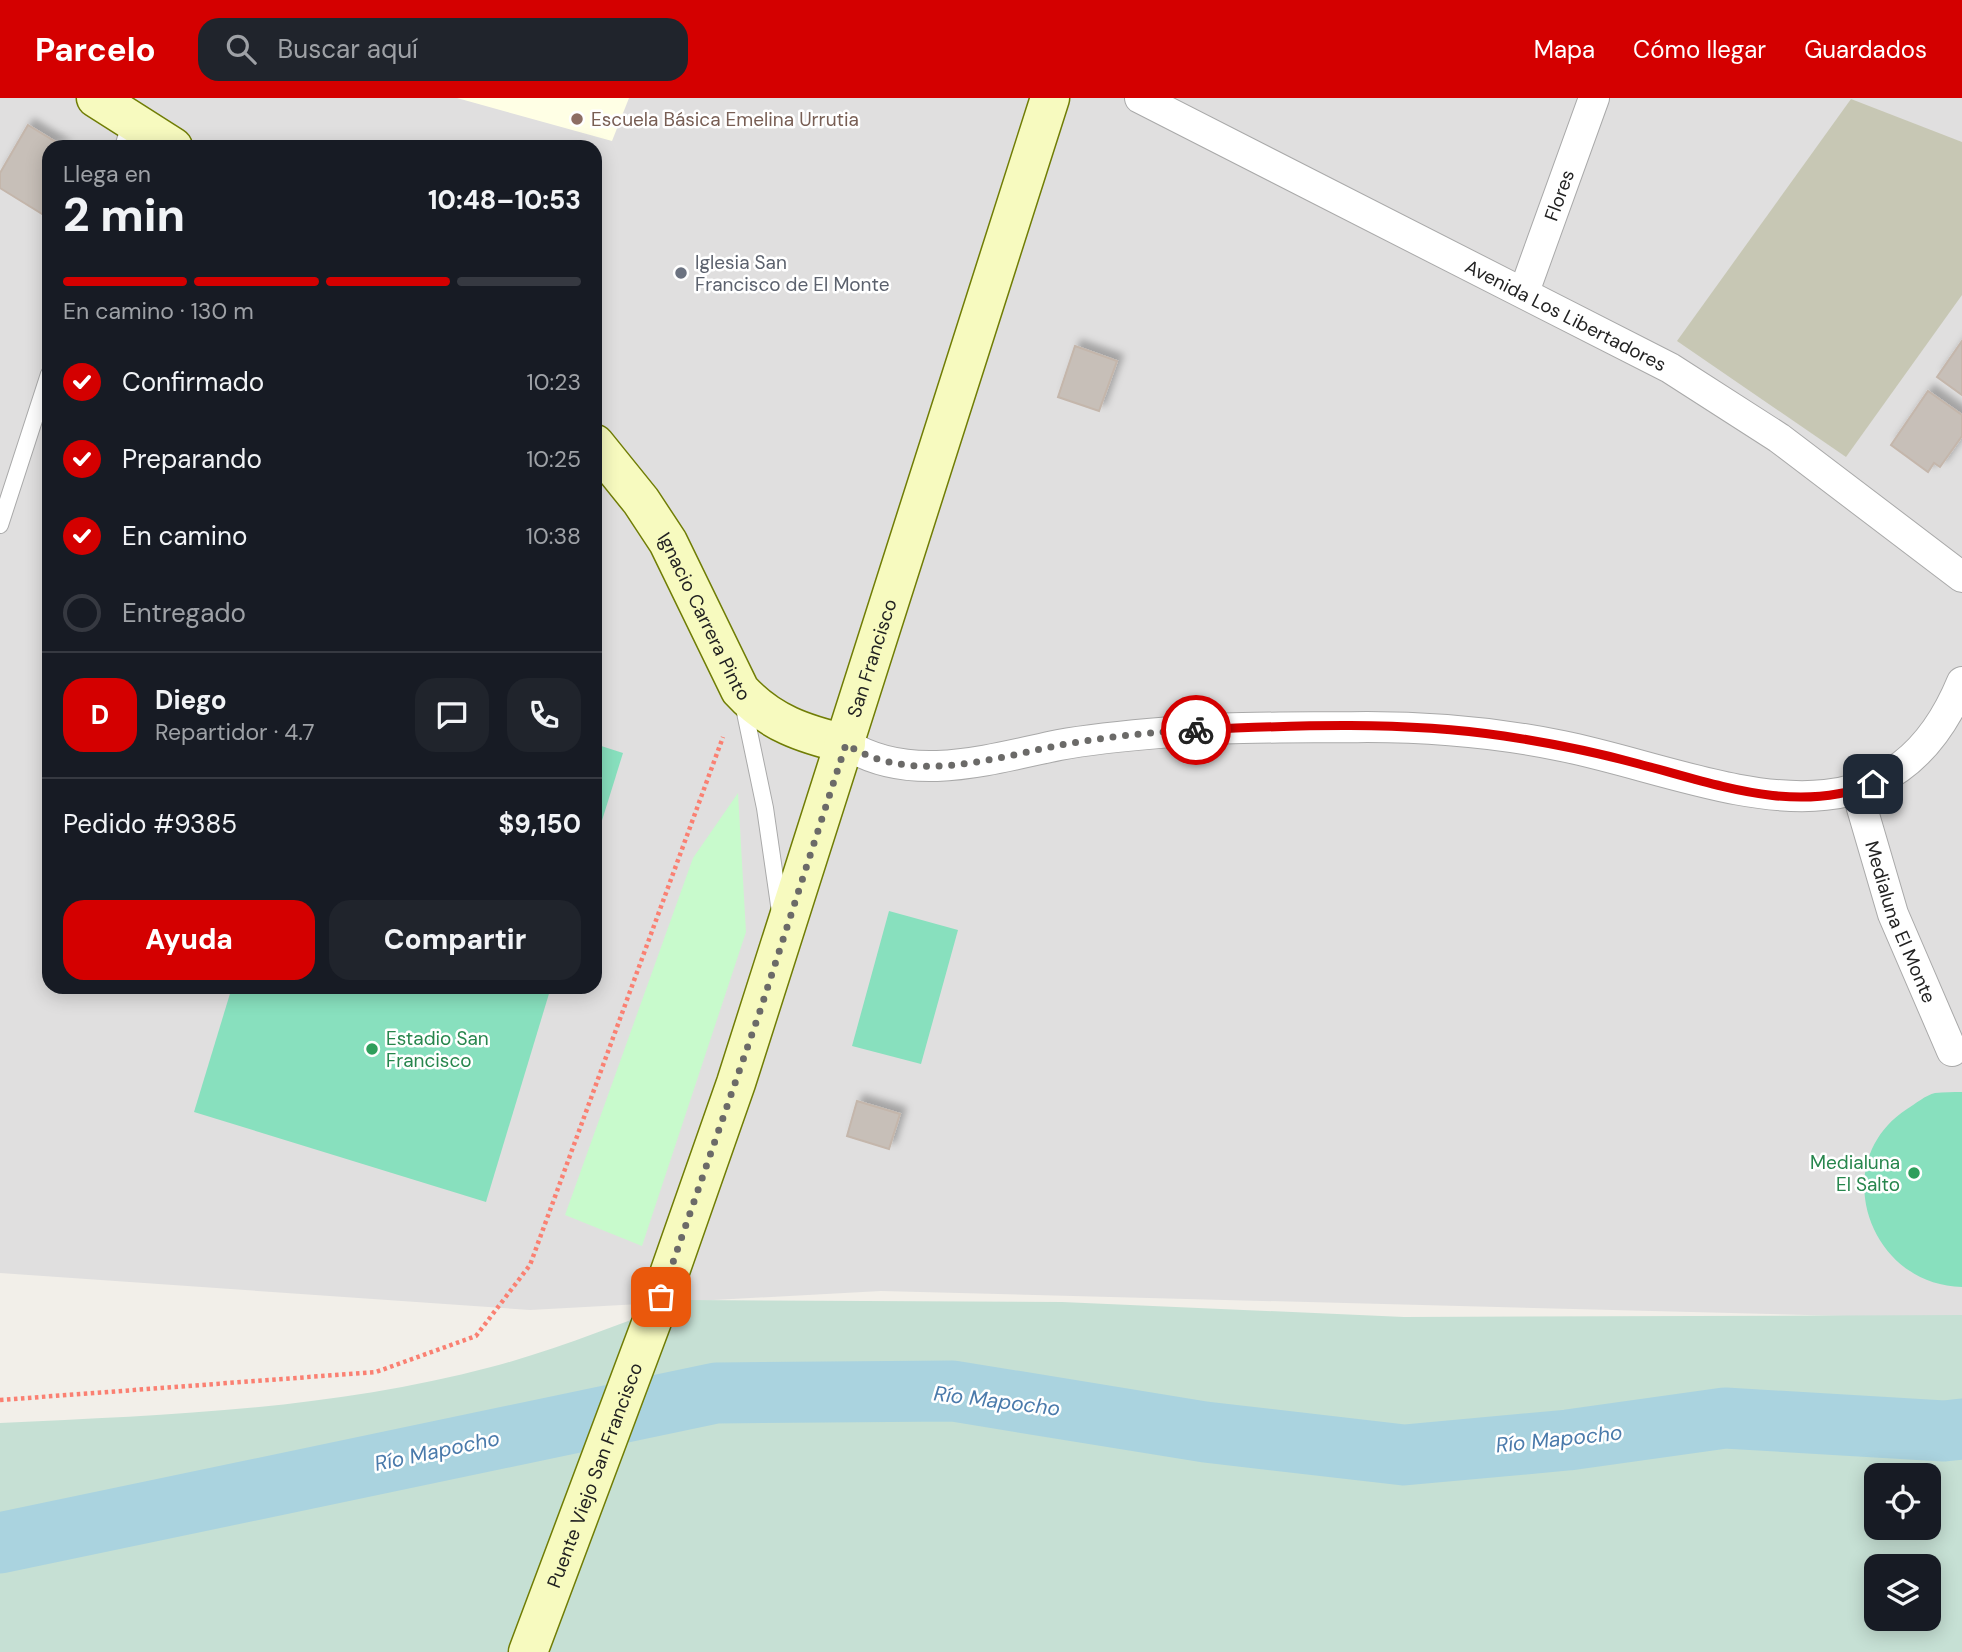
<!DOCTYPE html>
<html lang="es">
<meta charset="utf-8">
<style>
:root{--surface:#171b24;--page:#20242c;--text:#f1f3f6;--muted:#9ea1a6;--line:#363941;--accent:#d40000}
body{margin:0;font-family:"DM Sans",sans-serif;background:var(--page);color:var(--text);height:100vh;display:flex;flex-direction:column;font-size:26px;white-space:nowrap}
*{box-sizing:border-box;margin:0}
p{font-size:23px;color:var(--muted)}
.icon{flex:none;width:38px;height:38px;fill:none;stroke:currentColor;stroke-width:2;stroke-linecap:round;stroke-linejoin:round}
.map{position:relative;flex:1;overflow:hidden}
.sheet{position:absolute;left:42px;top:42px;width:560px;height:854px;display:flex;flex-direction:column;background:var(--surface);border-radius:21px;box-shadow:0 4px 18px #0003}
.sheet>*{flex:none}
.tools{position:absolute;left:1864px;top:1365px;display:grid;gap:14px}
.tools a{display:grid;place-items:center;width:77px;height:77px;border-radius:14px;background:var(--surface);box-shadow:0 4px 18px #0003;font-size:35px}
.pin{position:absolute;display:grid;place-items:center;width:60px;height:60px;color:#fff;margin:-30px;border-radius:14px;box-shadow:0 4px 10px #0006}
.courier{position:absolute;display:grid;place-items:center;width:70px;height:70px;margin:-35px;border:5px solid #d40000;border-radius:50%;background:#fff;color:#222;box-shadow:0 2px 9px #0007}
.headline em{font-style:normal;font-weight:800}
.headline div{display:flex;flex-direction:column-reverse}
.headline{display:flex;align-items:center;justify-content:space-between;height:119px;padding:0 21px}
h1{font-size:46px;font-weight:800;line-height:52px}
.bar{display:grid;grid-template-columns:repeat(4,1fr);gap:10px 7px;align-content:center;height:84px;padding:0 21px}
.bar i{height:9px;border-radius:5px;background:var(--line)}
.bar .active{background:var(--accent)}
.bar p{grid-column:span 4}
.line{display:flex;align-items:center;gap:18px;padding:0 21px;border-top:2px solid var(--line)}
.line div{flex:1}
.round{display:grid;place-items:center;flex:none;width:74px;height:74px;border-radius:21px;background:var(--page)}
ol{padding:0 21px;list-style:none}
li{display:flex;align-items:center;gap:21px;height:77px}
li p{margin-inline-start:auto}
li .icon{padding:7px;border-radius:50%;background:var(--accent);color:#fff;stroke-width:4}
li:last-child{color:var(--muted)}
li i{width:38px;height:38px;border:4px solid var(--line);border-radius:50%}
.action{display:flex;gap:14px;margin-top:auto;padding:14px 21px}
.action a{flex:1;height:80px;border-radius:21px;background:var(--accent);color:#fff;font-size:28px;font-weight:800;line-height:80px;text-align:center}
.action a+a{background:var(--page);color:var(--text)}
header{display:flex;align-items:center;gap:42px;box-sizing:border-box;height:98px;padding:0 35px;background:var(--accent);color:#fff}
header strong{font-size:33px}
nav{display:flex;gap:38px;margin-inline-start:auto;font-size:24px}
.search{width:490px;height:63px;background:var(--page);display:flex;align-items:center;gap:18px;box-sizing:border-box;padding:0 24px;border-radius:21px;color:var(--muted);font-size:26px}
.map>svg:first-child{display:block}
.residential{fill:#e0dfdf;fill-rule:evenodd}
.education{fill:#ffffe5}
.construction{fill:#c7c7b4}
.wetland{fill:#c6e0d4;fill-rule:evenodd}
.park{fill:#c8facc}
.pitch{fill:#88e0be}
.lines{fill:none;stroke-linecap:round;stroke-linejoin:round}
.river{stroke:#aad3df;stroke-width:61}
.building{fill:#c7bfb8;stroke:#c4b6ab;stroke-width:2;filter:url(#shadow)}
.lane-casing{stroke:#a9a9a9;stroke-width:18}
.street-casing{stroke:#a9a9a9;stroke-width:32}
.secondary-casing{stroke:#707d05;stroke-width:41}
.path{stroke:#fa8072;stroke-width:4.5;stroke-dasharray:3.5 3.5;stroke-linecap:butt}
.lane{stroke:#fff;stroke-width:16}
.street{stroke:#fff;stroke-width:30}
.secondary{stroke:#f7fabf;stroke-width:38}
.done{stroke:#6b6a68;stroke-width:7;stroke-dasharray:0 12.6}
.route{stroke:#d40000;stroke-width:9}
.education-dot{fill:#8d6e63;stroke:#fff;stroke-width:2.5}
.worship-dot{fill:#6b7280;stroke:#fff;stroke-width:2.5}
.leisure-dot{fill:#2e9e5b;stroke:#fff;stroke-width:2.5}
.labels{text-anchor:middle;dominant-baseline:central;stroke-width:5;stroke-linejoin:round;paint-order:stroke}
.education-label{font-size:19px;fill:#785e54;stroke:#fff;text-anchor:start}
.street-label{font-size:19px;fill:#222;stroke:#fff}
.worship-label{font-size:19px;fill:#5b616d;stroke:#fff;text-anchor:start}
.leisure-label{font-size:19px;fill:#27864d;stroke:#fff;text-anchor:start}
.water-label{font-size:21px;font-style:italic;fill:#4a7aab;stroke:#fff}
</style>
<header>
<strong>Parcelo</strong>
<div class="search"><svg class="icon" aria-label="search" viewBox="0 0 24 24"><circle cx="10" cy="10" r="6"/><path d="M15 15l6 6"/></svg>Buscar aquí</div>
<nav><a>Mapa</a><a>Cómo llegar</a><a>Guardados</a></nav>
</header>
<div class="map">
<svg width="1962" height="1554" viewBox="0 0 1962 1554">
<defs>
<filter id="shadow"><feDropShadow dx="6" dy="-6" stdDeviation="3.5" flood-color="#0004"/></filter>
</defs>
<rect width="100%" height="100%" fill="#f2efe9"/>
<path class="residential" d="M0 0H1962V1221L881 1193 530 1212 0 1175ZM49 49H595V889H49Z"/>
<path class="education" d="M457 0H629L612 43Z"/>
<path class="construction" d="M1851 1 1962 44V197L1846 359 1677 243Z"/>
<path class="wetland" d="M687 1202 1062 1204 1404 1219 1962 1217V1554H0V1325C167 1317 328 1312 491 1269 557 1252 622 1224 687 1202ZM1876 1377H1928V1430H1876ZM1876 1468H1928V1521H1876Z"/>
<path class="park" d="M738 695 746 834 642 1148 565 1117 693 760Z"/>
<g class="pitch">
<path d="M595 646 623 655 595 745Z"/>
<path d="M889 813 958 832 921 966 852 948Z"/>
<path d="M232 889H551L486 1104 194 1014Z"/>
<path d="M1962 994V1189C1869 1187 1826 1064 1907 1011 1915 1006 1926 997 1935 995 1944 994 1953 994 1962 994Z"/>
</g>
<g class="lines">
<path class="river" d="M0 1445 716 1295 953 1293 1205 1334 1404 1357 1568 1342 1725 1320 1944 1333 1962 1331"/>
</g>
<g class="building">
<path d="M28 27 64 49H49L47 119 0 90V75Z"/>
<path d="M1962 243V297L1937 279Z"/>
<path d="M1075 248 1117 263 1099 313 1058 299Z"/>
<path d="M1928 293 1962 317V338L1940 369 1934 365 1928 374 1891 347Z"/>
<path d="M857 1003 900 1016 889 1051 847 1038Z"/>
</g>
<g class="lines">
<defs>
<g id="lane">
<path d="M123 49 131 23"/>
<path d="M0 427 49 276"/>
<path d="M743 605 765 710 780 814"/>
</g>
<g id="street">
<path id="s1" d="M1140 0 1670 270 1779 340 1962 479"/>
<path id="s2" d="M1524 194 1594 0"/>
<path d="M846 646C910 687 991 661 1059 647 1096 640 1134 637 1171 634 1237 628 1302 630 1367 629 1432 629 1499 635 1562 648 1706 677 1884 773 1962 584"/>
<path id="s3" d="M1857 693 1893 816 1952 953"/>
</g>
<g id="secondary">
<path d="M96 0 173 49"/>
<path id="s4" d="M595 346 641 403 668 444 740 592C770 625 804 636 846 646"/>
<path id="s5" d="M528 1554 661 1199 736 985 1050 0"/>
</g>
</defs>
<use href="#lane" class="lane-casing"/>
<use href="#street" class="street-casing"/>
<use href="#secondary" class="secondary-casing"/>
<path class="path" d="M0 1302 376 1274 476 1238 530 1167 723 639"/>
<use href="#lane" class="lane"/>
<use href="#street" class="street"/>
<use href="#secondary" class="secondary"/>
</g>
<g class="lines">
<path class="done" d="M661 1199 760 913 846 646C911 688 992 660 1061 647 1105 639 1151 634 1196 632"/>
<path class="route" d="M1196 632C1297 627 1403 623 1504 638 1550 645 1595 654 1639 666 1716 686 1795 717 1873 686"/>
</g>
<circle class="education-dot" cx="577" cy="21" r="7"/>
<circle class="worship-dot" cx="681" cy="175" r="7"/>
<g class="leisure-dot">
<circle cx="372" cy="951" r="7"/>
<circle cx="1914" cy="1075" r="7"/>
</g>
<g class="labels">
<g class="education-label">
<text x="591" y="21">Escuela Básica Emelina Urrutia</text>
</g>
<g class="street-label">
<text stroke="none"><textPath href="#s2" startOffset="103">Flores</textPath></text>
<text stroke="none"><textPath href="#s1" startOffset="478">Avenida Los Libertadores</textPath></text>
<text stroke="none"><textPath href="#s4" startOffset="205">Ignacio Carrera Pinto</textPath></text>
<text stroke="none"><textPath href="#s5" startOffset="1052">San Francisco</textPath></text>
<text stroke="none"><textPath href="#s3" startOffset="138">Medialuna El Monte</textPath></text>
<text stroke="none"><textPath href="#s5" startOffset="189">Puente Viejo San Francisco</textPath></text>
</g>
<g class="worship-label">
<text x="695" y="164">Iglesia San<tspan x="695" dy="22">Francisco de El Monte</tspan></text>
</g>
<g class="leisure-label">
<text x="386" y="940">Estadio San<tspan x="386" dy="22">Francisco</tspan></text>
<text x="1900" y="1064" text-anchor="end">Medialuna<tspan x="1900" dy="22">El Salto</tspan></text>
</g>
<g class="water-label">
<text transform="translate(997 1303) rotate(7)">Río Mapocho</text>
<text transform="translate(1559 1341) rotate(-6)">Río Mapocho</text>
<text transform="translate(437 1353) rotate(-12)">Río Mapocho</text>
</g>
</g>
</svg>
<div class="tools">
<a><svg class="icon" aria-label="locate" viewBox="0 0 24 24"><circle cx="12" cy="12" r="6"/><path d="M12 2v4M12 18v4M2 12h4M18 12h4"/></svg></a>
<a><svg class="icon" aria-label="layers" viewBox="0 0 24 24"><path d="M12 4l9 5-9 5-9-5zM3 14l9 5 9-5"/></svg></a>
</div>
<div class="pin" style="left:661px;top:1199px;background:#ea580c"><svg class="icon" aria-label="bag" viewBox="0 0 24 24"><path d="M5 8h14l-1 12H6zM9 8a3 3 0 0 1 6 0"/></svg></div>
<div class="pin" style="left:1873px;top:686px;background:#1f2937"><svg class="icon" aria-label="home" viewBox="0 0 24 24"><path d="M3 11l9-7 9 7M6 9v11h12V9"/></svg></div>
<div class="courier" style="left:1196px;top:632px"><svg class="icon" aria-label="bike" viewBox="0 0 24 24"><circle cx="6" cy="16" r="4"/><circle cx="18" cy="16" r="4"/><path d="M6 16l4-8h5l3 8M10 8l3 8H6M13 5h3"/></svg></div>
<section class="sheet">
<div class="headline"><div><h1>2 min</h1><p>Llega en</p></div><em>10:48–10:53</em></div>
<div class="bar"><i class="active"></i><i class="active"></i><i class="active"></i><i></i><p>En camino · 130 m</p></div>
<ol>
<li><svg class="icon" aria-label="check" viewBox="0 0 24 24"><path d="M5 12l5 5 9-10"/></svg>Confirmado<p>10:23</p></li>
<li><svg class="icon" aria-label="check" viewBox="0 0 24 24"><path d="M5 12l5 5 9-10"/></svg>Preparando<p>10:25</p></li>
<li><svg class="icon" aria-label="check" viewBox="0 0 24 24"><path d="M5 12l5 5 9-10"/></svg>En camino<p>10:38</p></li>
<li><i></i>Entregado</li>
</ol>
<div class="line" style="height:126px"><b class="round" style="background:var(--accent);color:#fff">D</b><div><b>Diego</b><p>Repartidor · 4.7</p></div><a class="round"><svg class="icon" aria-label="chat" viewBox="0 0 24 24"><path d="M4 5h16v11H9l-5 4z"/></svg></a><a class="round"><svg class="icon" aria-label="phone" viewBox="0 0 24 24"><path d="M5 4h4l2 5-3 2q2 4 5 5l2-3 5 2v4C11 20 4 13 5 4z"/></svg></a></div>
<div class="line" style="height:91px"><div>Pedido #9385</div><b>$9,150</b></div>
<div class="action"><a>Ayuda</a><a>Compartir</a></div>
</section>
</div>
